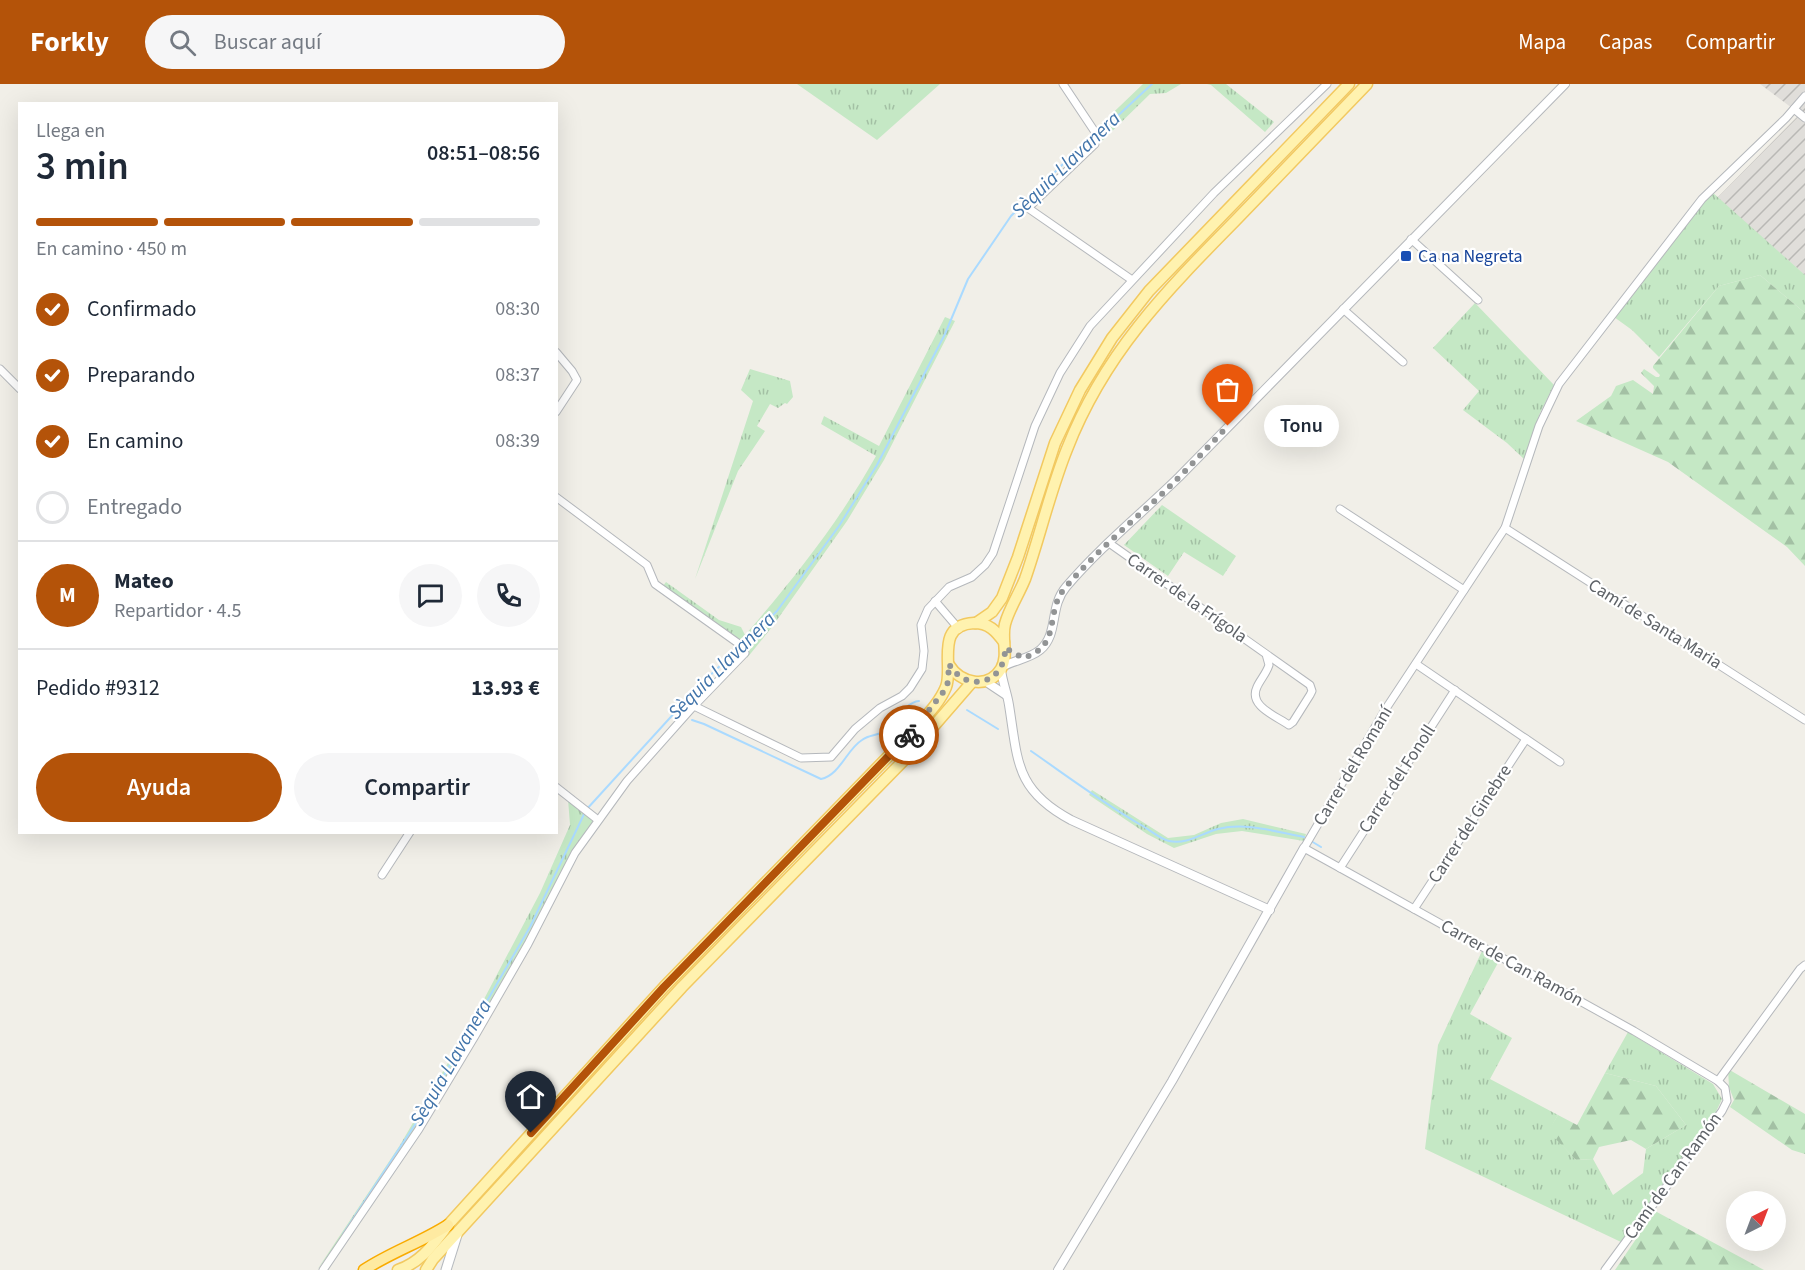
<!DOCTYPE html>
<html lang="es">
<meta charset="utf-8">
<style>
:root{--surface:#fff;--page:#f6f6f7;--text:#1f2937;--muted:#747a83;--line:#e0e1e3;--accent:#b45309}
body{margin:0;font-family:"Source Sans 3",sans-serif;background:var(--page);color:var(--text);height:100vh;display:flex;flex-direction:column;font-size:22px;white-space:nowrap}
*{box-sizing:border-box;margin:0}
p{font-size:20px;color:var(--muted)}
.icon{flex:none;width:33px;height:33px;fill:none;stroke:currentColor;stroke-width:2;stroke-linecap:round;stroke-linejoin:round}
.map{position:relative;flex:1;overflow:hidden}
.side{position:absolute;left:18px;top:18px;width:540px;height:732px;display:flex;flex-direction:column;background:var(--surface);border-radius:0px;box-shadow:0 6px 24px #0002}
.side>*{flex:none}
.needle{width:39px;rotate:42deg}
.controls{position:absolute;left:1726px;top:1107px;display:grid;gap:12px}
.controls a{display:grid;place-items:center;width:60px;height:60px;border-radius:50%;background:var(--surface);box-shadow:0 6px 24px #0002;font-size:30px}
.pin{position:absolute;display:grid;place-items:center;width:51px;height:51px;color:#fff;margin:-62px -26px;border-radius:50% 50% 50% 0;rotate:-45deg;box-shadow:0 0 6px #0007}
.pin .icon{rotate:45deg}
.courier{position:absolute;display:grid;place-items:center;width:60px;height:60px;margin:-30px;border:4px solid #b45309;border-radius:50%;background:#fff;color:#222;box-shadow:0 2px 8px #0007}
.bubble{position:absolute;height:42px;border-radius:21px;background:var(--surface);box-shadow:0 6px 24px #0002;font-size:20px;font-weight:600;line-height:42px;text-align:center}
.overview em{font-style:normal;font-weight:600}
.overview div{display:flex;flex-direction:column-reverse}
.overview{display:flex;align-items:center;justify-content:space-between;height:102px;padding:0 18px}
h1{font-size:39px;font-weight:600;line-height:45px}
.bar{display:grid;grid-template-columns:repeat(4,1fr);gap:9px 6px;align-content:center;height:72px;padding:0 18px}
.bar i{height:8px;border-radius:4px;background:var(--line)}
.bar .current{background:var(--accent)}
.bar p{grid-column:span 4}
.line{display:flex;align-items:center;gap:15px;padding:0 18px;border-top:2px solid var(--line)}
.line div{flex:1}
.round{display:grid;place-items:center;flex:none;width:63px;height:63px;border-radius:32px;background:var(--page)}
ol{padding:0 18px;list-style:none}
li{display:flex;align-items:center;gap:18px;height:66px}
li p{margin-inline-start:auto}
li .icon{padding:6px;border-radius:50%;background:var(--accent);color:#fff;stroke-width:4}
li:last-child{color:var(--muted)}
li i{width:33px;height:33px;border:3px solid var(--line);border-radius:50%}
.primary-button{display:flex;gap:12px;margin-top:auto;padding:12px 18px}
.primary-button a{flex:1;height:69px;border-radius:36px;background:var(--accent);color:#fff;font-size:24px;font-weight:600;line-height:69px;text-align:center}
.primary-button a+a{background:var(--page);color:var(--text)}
header{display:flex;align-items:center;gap:36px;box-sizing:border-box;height:84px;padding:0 30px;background:var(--accent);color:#fff}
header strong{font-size:28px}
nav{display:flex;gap:33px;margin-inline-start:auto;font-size:21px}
.search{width:420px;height:54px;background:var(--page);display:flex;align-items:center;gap:15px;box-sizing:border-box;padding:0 21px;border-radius:33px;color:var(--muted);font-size:22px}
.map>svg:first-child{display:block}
.industrial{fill:url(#industrial-furrows)}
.grass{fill:url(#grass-tufts)}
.forest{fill:url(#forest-firs)}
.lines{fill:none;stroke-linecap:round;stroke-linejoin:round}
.stream{stroke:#aadaff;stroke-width:2}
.minor-casing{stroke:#b5b8bc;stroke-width:9}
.tertiary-casing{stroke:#b5b8bc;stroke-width:10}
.secondary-casing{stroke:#b6babf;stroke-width:11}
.primary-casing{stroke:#f2c960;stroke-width:13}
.trunk-casing{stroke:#f9ab00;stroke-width:13}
.minor{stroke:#fff;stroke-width:7}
.tertiary{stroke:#fff;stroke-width:8}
.secondary{stroke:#fff;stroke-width:9}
.primary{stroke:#fff2af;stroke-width:10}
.trunk{stroke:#feeaa1;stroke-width:10}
.done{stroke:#929495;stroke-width:6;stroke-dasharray:0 10.8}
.route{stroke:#b45309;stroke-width:8}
.transit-dot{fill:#1a4fb4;stroke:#fff;stroke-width:2}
.labels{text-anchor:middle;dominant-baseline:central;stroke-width:4.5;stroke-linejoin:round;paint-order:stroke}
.transit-label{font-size:18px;fill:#164399;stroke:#fff;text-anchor:start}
.street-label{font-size:18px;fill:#5f6368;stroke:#fff}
.water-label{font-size:20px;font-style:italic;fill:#4174aa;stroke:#fff}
</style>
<header>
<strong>Forkly</strong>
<div class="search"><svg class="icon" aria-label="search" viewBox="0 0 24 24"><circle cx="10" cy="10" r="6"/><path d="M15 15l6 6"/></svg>Buscar aquí</div>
<nav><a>Mapa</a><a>Capas</a><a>Compartir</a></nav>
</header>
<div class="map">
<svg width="1805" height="1186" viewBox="0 0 1805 1186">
<defs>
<pattern id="industrial-furrows" width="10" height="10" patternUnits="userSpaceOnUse" patternTransform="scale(1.5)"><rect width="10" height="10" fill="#e0deda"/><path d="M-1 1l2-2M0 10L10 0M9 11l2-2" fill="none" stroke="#b9b8b5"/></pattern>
<pattern id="grass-tufts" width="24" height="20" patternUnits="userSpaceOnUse" patternTransform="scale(1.5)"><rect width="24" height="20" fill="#c5e8c5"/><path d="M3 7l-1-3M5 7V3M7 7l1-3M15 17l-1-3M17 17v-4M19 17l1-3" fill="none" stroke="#a3c0a4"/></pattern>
<pattern id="forest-firs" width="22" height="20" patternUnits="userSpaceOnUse" patternTransform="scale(1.5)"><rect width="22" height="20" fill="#c5e8c5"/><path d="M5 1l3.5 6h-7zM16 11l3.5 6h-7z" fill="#a3c0a4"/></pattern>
</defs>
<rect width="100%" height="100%" fill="#f1efe8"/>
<path class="industrial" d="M1760 0H1805V191L1717 114 1800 30Z"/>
<g class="grass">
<path d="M797 0H940L877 56Z"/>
<path d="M1143 0H1181L1166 9 1150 10 1099 60 1097 44Z"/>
<path d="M1207 0H1226L1274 38 1265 48 1211 1Z"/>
<path d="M1712 108 1805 191V229L1760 191 1719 202 1659 273 1632 246 1614 233Z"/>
<path d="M1475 219 1554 301 1540 329 1524 375 1507 359 1463 326 1479 307 1433 264Z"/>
<path d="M945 233 955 237 884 376 847 437 772 543 747 574 748 561 663 502 666 498 719 536 741 543 745 551C793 496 841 435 876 372L821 340 824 332 879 362Z"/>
<path d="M750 285 790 297 793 313 787 320 785 319 778 324 770 320 757 342 765 347 738 387 695 495 753 317 741 306Z"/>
<path d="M1162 421 1236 472 1223 492 1184 468 1168 492 1124 461Z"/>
<path d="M1092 706 1168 754 1194 751 1221 739 1243 735 1306 750 1304 757 1242 747 1216 750 1174 764 1147 750 1089 711Z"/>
<path d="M568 715 594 737 572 767 525 859 417 1043 355 1136 317 1186 400 1061 473 936 540 809 570 741Z"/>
<path d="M1482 867 1499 877 1470 930 1512 954 1490 995 1558 1031 1549 1047 1576 1076 1593 1075 1613 1111 1643 1089 1646 1065 1686 1041 1656 1002 1605 989 1628 948 1713 1000 1722 1015 1713 1034 1690 1062 1621 1158 1425 1065 1438 961Z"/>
</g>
<g class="forest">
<path d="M1760 191 1805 229V482L1787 463 1668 378 1576 337 1611 312 1616 302 1633 296 1653 310 1654 302 1641 289 1644 285 1656 293H1659L1660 291 1653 284V282L1719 202Z"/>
<path d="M1728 985 1805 1030V1070L1792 1066 1730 1023 1734 1016 1729 1003Z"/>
<path d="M1605 989 1656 1002 1686 1041 1646 1065 1631 1056 1599 1063 1593 1075 1576 1076 1548 1047 1558 1031 1577 1041Z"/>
<path d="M1655 1127 1764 1186H1615Z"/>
</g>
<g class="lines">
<g class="stream">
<path d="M1097 51 1152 0"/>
<path d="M967 626 998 645"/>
<path d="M692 636 704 640 821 695C840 691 847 665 862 656 870 650 880 652 888 645 897 636 906 618 919 617"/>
<path d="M1031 667C1067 692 1103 719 1141 741 1150 746 1160 755 1169 757 1187 761 1202 749 1218 745 1246 738 1276 748 1304 753"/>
<path d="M1311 757 1321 763"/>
<path d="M343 1150 418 1036 491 910 530 843 586 726 699 602 777 527 839 442 877 381 945 250 968 195 1011 132 1073 70 1093 55"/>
</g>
<defs>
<g id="minor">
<path d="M1063 0 1095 48V60L1028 124 1132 196"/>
<path d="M1794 25 1805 34"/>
<path d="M1411 155 1478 216"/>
<path d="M1343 225 1403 278"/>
<path d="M556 268 572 287 577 296 556 328"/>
<path d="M0 285 20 305"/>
<path d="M1340 425 1464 506"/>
<path d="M1505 444 1805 636"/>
<path d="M1109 459 1310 601 1312 607 1310 611 1293 638 1289 641C1276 632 1248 622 1257 603 1260 596 1266 590 1269 581L1266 570"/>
<path d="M935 517 959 545"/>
<path d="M1416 580 1560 678"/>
<path d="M694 622 801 674 831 673 855 645 880 624 902 612 910 604 922 585 924 567 921 541 928 525 949 503 972 493 985 481 993 469 1035 342 1060 289 1090 242 1214 109 1327 0"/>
<path d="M556 703 598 736"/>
<path d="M1340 784 1455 606"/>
<path d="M382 791 410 748"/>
<path d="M1414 825 1526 655"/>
<path d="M1718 997 1800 885 1805 881"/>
<path d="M323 1186 419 1045 475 952 528 860 575 769 627 697 691 625 745 569 742 562 655 500 647 481 556 413"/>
<path d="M1605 1186 1722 1027 1727 1017 1725 1004 1718 997 1634 947 1304 764 1385 626 1505 444 1539 342 1559 300 1702 115 1786 34 1805 12"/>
</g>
<g id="tertiary">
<path d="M1002 583C1014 576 1029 575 1040 566 1059 550 1049 523 1066 503 1100 463 1141 430 1179 393L1565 0"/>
<path d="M1001 585C1002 597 1007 608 1009 621 1018 677 1015 706 1071 736L1270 826"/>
<path d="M985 597 1006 611"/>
<path d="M1058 1186 1172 997 1304 764"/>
</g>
<path id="secondary" d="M446 1186 457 1151"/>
<g id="primary">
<path d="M976 539 992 528 1002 514 1018 473 1055 359 1080 306 1112 254 1149 207 1349 0"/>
<path d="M949 581C960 599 988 606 1001 585 1009 571 1001 555 1005 540 1009 525 1019 510 1025 495 1040 452 1050 407 1067 365 1104 270 1165 208 1235 137 1279 91 1323 46 1367 0"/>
<path d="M398 1186C422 1178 434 1159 448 1141L664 903 912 648C924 634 939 620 946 603 954 582 934 541 974 539 989 539 996 547 1004 558"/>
<path d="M426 1186 433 1175 682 903 907 673 972 598"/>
</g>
<path id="trunk" d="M364 1186C391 1168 422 1158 448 1141"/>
</defs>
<use href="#minor" class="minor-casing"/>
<use href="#tertiary" class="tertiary-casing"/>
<use href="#secondary" class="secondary-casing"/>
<use href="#primary" class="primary-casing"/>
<use href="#trunk" class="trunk-casing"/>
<use href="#minor" class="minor"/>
<use href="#tertiary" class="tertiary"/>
<use href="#secondary" class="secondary"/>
<use href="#primary" class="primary"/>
<use href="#trunk" class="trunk"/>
</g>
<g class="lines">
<path class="done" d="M909 651 945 606 948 598 949 580C967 611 1006 599 1005 564L1023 574C1063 562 1044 528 1065 504 1094 470 1128 441 1161 411 1184 389 1206 365 1228 342"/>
<path class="route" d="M531 1049 664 903 909 651"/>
</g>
<rect class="transit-dot" x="1400" y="166" width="12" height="12" rx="3"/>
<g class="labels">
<g class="transit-label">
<text x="1418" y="172">Ca na Negreta</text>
</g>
<g class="street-label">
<text transform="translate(1187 514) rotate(35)">Carrer de la Frígola</text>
<text transform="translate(1655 540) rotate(32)">Camí de Santa Maria</text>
<text transform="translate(1353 682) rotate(-59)">Carrer del Romaní</text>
<text transform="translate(1397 695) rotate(-57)">Carrer del Fonoll</text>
<text transform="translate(1470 740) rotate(-57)">Carrer del Ginebre</text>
<text transform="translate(1512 879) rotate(29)">Carrer de Can Ramón</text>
<text transform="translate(1673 1092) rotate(-54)">Camí de Can Ramón</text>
</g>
<g class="water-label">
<text transform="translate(1066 81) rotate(-44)">Sèquia Llavanera</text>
<text transform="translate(722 582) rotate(-45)">Sèquia Llavanera</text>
<text transform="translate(451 979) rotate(-60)">Sèquia Llavanera</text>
</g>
</g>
</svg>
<div class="controls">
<a><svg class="needle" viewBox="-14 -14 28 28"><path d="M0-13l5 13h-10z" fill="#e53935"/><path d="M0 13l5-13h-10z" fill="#747a83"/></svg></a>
</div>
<div class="pin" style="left:1228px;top:342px;background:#ea580c"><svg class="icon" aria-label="bag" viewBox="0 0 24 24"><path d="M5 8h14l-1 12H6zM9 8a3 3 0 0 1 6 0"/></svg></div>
<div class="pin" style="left:531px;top:1049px;background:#1f2937"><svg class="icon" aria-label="home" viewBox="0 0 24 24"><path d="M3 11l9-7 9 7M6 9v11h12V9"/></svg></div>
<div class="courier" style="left:909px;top:651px"><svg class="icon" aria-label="bike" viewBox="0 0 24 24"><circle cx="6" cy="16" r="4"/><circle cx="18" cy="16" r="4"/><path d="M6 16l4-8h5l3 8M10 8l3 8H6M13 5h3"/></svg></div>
<div class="bubble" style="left:1264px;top:321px;width:75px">Tonu</div>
<section class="side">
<div class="overview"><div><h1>3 min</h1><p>Llega en</p></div><em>08:51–08:56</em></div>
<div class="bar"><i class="current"></i><i class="current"></i><i class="current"></i><i></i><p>En camino · 450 m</p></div>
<ol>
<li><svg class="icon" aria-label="check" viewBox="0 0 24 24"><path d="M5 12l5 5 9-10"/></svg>Confirmado<p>08:30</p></li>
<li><svg class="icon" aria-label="check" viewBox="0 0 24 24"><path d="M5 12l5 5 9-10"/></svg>Preparando<p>08:37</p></li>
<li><svg class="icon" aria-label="check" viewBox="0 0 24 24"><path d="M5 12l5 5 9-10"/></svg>En camino<p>08:39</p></li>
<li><i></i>Entregado</li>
</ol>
<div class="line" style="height:108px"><b class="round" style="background:var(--accent);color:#fff">M</b><div><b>Mateo</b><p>Repartidor · 4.5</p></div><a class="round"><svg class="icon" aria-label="chat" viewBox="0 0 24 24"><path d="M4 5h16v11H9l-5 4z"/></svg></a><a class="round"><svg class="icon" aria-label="phone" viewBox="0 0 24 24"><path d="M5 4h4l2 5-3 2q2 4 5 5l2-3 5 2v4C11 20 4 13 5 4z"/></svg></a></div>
<div class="line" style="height:78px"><div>Pedido #9312</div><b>13.93 €</b></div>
<div class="primary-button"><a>Ayuda</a><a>Compartir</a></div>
</section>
</div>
